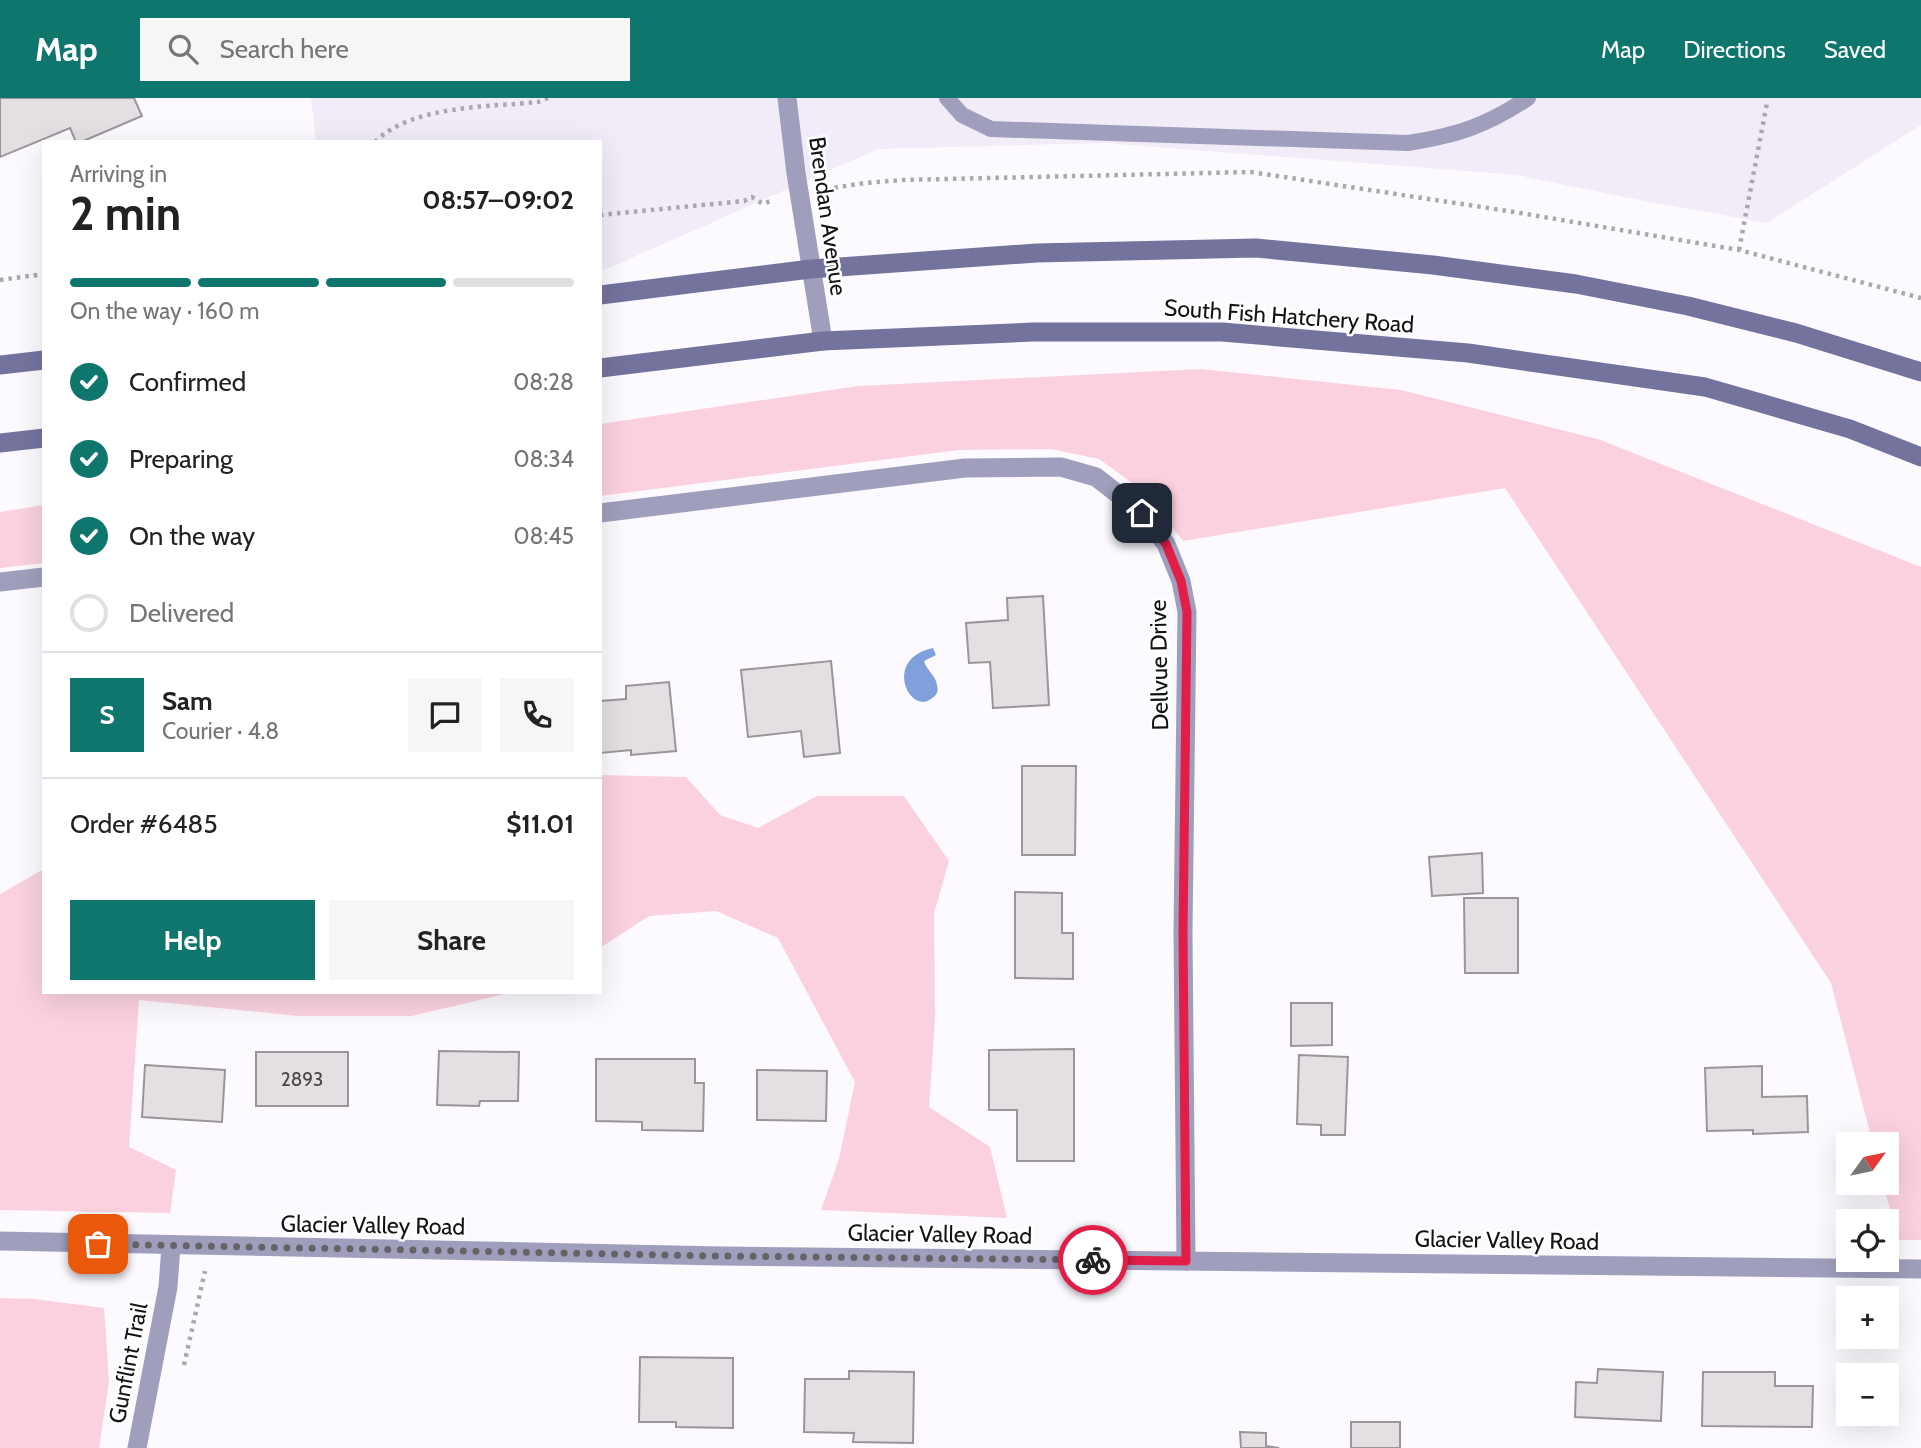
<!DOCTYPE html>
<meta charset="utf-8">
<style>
:root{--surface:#fff;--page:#f6f6f6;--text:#222;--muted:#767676;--line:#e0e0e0;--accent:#0f766e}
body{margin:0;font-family:Cabin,sans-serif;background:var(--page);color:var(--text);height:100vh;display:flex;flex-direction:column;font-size:26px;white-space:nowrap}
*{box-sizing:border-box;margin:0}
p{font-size:23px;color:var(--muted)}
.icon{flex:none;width:38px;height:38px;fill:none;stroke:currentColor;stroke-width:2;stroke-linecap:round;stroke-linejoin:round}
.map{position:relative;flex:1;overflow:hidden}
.panel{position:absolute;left:42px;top:42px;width:560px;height:854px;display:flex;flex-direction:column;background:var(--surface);border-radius:0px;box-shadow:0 7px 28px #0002}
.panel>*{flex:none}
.needle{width:46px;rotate:57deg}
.tools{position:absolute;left:1836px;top:1034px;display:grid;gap:14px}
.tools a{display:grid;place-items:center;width:63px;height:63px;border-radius:0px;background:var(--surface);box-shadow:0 7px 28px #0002;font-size:35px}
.pin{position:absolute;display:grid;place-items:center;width:60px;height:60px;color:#fff;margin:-30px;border-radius:14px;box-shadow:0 4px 10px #0006}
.courier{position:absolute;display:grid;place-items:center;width:70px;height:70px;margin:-35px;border:5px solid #e11d48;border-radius:50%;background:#fff;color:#222;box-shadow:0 2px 9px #0007}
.overview em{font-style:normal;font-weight:700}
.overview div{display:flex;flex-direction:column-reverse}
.overview{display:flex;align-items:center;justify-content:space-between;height:119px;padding:0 28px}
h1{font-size:46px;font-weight:700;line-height:52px}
.bar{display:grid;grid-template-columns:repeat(4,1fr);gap:10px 7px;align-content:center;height:84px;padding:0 28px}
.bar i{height:9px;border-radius:5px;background:var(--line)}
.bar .current{background:var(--accent)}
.bar p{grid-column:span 4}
.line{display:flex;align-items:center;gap:18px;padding:0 28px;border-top:2px solid var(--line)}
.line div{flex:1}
.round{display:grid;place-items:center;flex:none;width:74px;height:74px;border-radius:0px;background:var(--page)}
ol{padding:0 28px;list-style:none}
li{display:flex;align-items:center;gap:21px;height:77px}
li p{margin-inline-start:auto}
li .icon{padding:7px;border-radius:50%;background:var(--accent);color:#fff;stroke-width:4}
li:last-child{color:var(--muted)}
li i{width:38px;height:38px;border:4px solid var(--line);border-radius:50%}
.primary-button{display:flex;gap:14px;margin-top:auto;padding:14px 28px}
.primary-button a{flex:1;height:80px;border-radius:0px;background:var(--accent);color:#fff;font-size:28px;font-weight:700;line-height:80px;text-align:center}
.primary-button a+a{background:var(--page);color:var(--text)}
header{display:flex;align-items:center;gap:42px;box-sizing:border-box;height:98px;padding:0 35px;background:var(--accent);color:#fff}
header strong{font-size:33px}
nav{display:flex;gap:38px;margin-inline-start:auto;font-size:24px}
.search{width:490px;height:63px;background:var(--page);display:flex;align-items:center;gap:18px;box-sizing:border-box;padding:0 24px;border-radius:0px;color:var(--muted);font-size:26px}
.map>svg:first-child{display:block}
.built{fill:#f2ecf8}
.green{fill:#fbd1df}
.water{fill:#7fa0db}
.building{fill:#e4dfe3;stroke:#999598;stroke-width:2}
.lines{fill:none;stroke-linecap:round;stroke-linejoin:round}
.path{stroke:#aaa8ac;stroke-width:4.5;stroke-dasharray:3.5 5;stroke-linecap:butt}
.service{stroke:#9f9fbd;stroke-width:16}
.minor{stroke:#9f9fbd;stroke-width:19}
.secondary{stroke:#74739d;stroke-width:19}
.done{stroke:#656366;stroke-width:7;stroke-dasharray:0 12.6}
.route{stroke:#e11d48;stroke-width:9}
.labels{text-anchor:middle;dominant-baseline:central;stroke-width:5;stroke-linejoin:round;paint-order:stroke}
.number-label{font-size:19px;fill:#474548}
.street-label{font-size:23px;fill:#131214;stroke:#fff}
</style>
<header>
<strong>Map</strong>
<div class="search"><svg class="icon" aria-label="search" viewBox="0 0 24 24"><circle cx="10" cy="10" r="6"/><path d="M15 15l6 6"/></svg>Search here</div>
<nav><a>Map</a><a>Directions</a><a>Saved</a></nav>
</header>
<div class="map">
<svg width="1921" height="1350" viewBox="0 0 1921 1350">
<rect width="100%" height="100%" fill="#fcfaff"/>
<path class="built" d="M311 0H1921V27L1767 125 1628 100 1517 77 1104 45 878 51 600 174V44H316Z"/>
<g class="green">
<path d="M1201 271 1401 292 1598 341 1921 469V1142H1898L1883 1085H1886V1046H1873L1831 885 1505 390 1183 443 1145 394 1099 361 1051 351 959 352 600 398V326L858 288Z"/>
<path d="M44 407V465L0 470V414Z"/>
<path d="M600 677 686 679 720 717 758 730 817 698H904L949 763 934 815 935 920 929 1009 990 1049 1007 1120 821 1112 839 1061 855 984 778 840 716 813 649 818 600 850Z"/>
<path d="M44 771V894H513L412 918H298L139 902 129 1049 176 1072 170 1115 0 1112V796Z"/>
<path d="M0 1200 34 1201 104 1210 109 1284 99 1350H0Z"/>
</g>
<path class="water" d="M933 550 936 557 924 563C927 573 936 578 937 587 939 594 936 598 931 601 910 617 882 561 933 550Z"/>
<g class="building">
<path d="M0 0H134L142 18 81 44H76L70 30 0 59Z"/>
<path d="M1043 498 1049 607 993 610 990 564 969 565 966 525 1008 522 1007 500Z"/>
<path d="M831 563 840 655 804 659 801 633 748 639 741 572Z"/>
<path d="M669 584 676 653 631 657V652L600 655V603L626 601V588Z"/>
<path d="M1022 668H1076L1075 757H1022Z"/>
<path d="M1482 755 1483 795 1432 798 1429 759Z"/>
<path d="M1015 794 1062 795V835H1073V881L1015 880Z"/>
<path d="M1464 800H1518V875H1465Z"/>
<path d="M1291 905H1332V947L1291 948Z"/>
<path d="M1074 951V1063H1017V1012H989V952Z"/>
<path d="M439 953 519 954 518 1003H480L479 1008 437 1007Z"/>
<rect x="256" y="954" width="92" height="54"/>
<path d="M1299 957 1348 959 1345 1037H1321V1027L1297 1026Z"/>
<path d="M596 961H695V985H704L703 1033 642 1032V1024L596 1023Z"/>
<path d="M145 967 225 972 222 1024 142 1019Z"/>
<path d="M1762 968V999L1807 998 1808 1034 1753 1036V1032L1707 1033 1705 970Z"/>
<path d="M757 972 827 973 826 1023 757 1022Z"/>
<path d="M640 1259 733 1260V1330L676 1329V1324H639Z"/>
<path d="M1598 1271 1663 1274 1661 1323 1575 1319 1576 1284 1597 1285Z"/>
<path d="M849 1273 914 1274 913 1345 853 1344 854 1335 804 1334 805 1281H849Z"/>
<path d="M1703 1274H1775V1288H1813L1812 1329 1702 1328Z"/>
<rect x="1351" y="1324" width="49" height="26"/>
<path d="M1240 1334 1266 1335V1348L1279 1350H1241Z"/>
</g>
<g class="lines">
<g class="path">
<path d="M375 44C411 7 490 9 538 4L548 0"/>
<path d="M826 91 865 85 902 82 1251 74 1508 113 1739 152 1921 200"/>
<path d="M600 117 744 103 752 99 763 106 773 102"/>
<path d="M1739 152 1767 5"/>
<path d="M0 182 44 176"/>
<path d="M184 1267 205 1173"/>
</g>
<path class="service" d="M947 0 962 17 991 31 1408 45C1458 37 1486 28 1528 0"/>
<g class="minor">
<path d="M787 0 796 75 823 243"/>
<path d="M600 415 965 370 1061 369 1096 379 1142 415 1166 446 1181 483 1187 514 1183 834 1186 1163"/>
<path d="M0 484 44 479"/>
<path d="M0 1143 721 1158 1921 1171"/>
<path d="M137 1350 168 1189 171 1148"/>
</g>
<g class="secondary">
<path d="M600 197 811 171 1037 155 1256 150 1433 167 1576 186 1688 208 1796 235 1921 274"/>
<path d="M0 267 44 262"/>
<path d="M600 270 823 243 1033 234H1222L1468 255 1705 289 1850 331 1921 359"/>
<path d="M0 345 44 340"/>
</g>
</g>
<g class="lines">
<path class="done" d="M98 1146 721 1158 1093 1162"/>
<path class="route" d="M1093 1162 1186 1163 1183 834 1187 514 1181 483 1166 446 1142 415"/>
</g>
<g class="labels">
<g class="number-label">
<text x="302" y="981">2893</text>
</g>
<g class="street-label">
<text transform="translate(828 118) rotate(82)">Brendan Avenue</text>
<text transform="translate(1289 218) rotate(4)">South Fish Hatchery Road</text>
<text transform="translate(1159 567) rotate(-91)">Dellvue Drive</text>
<text transform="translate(373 1127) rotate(1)">Glacier Valley Road</text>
<text transform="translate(940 1136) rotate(1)">Glacier Valley Road</text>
<text transform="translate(1507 1142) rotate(1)">Glacier Valley Road</text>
<text transform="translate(128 1265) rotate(-79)">Gunflint Trail</text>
</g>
</g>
</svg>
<div class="tools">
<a><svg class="needle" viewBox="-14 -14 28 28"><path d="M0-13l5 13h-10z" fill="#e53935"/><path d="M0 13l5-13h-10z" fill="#767676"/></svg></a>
<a><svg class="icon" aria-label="locate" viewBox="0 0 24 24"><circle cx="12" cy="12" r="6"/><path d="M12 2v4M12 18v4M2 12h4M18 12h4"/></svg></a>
<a>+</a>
<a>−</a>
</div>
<div class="pin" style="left:98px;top:1146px;background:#ea580c"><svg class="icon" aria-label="bag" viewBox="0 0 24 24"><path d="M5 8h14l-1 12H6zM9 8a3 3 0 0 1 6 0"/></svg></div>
<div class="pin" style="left:1142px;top:415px;background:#1f2937"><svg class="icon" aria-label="home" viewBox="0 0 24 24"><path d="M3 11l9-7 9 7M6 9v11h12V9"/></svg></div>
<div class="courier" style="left:1093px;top:1162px"><svg class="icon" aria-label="bike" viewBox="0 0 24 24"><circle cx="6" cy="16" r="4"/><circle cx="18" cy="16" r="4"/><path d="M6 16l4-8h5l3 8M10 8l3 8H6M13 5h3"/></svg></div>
<section class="panel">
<div class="overview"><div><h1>2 min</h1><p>Arriving in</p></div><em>08:57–09:02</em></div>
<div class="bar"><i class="current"></i><i class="current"></i><i class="current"></i><i></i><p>On the way · 160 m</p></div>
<ol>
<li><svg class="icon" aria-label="check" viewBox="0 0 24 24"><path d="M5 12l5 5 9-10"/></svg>Confirmed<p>08:28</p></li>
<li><svg class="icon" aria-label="check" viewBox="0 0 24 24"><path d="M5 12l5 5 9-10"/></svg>Preparing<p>08:34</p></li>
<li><svg class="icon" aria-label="check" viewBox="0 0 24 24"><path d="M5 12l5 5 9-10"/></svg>On the way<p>08:45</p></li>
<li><i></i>Delivered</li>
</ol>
<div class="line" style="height:126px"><b class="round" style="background:var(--accent);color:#fff">S</b><div><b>Sam</b><p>Courier · 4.8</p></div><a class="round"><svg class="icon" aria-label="chat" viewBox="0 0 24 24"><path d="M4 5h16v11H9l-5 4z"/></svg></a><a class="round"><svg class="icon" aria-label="phone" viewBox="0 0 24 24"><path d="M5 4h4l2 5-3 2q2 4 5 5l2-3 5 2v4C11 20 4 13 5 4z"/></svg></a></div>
<div class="line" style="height:91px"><div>Order #6485</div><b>$11.01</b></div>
<div class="primary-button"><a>Help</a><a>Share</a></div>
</section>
</div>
